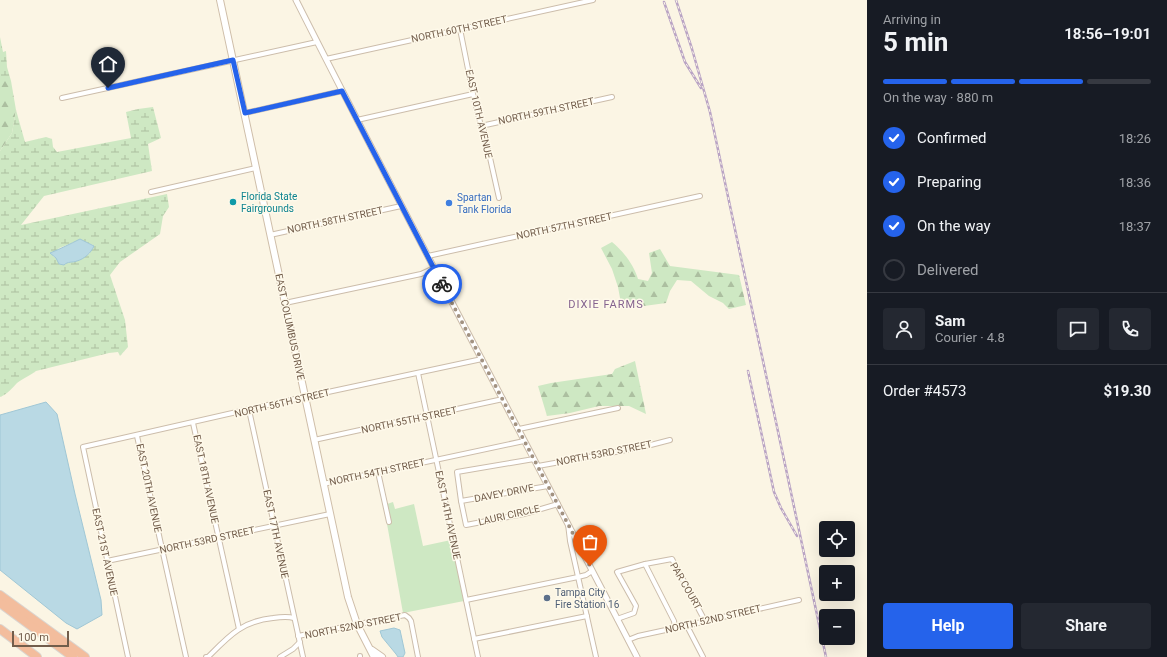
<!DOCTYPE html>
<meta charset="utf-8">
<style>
:root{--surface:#171b24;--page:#242831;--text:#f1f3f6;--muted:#9ea1a6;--line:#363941;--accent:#2563eb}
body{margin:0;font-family:Roboto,sans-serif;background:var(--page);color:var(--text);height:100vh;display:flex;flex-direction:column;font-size:15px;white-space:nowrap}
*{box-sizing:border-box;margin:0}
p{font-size:13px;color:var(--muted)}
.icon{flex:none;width:22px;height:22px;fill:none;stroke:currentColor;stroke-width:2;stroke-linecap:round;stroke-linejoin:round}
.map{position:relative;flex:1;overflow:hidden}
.panel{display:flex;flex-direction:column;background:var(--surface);width:300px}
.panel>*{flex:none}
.controls{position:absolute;left:819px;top:521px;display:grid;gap:8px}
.controls a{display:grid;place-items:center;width:36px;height:36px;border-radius:4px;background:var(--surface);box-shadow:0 4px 16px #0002;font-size:20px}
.scale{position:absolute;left:12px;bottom:10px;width:57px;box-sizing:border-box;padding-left:4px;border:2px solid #725d4b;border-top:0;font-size:11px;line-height:14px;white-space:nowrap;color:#725d4b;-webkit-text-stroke:3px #fef9ea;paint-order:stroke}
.pin{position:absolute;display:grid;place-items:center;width:34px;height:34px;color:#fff;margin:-41px -17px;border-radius:50% 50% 50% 0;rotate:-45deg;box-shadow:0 0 4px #0007}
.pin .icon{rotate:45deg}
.courier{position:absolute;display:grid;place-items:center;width:40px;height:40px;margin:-20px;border:3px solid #2563eb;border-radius:50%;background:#fff;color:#222;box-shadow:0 1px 5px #0007}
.summary em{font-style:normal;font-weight:700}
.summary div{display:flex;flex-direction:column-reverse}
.summary{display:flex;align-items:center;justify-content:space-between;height:68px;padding:0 16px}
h1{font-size:26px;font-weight:700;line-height:30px}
.bar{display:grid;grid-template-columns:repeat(4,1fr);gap:6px 4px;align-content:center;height:48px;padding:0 16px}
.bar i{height:5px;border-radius:3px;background:var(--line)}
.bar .selected{background:var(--accent)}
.bar p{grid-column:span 4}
.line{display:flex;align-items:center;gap:10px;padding:0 16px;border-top:1px solid var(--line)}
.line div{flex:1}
.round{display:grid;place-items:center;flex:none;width:42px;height:42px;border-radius:4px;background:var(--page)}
ol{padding:0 16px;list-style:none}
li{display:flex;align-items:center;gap:12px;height:44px}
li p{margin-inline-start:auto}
li .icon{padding:4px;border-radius:50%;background:var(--accent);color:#fff;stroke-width:4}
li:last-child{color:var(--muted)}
li i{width:22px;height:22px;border:2px solid var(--line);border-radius:50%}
.primary-button{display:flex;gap:8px;margin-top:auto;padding:8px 16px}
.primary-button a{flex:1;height:46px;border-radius:4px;background:var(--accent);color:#fff;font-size:16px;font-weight:700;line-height:46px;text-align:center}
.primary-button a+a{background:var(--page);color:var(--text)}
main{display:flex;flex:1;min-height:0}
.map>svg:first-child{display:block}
.forest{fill:url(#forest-firs)}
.wetland{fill:url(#wetland-marsh);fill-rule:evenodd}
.park{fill:#cee8c3}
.water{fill:#b9d9e4;stroke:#a0c7d5}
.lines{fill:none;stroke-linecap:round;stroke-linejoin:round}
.minor-casing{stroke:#ccbdab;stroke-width:6}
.tertiary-casing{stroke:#ccbdab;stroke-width:7}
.secondary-casing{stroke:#cfbea9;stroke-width:8}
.motorway-casing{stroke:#dad5d0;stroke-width:10}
.minor{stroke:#fff;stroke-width:4}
.tertiary{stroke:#fff;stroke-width:5}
.secondary{stroke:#fff;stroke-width:6}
.motorway{stroke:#f3bd9d;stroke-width:8}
.rail-casing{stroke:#b9a3c4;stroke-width:2.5}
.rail{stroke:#fef9ea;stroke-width:1;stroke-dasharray:3;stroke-linecap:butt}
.done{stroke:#a29281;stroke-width:4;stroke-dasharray:0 7.2}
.route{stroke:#2563eb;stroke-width:5}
.culture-dot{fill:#0f9aa8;stroke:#fef9ea;stroke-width:1.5}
.shop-dot{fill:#3f7fe0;stroke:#fef9ea;stroke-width:1.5}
.service-dot{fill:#5c6f8a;stroke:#fef9ea;stroke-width:1.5}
.labels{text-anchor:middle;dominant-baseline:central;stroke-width:3;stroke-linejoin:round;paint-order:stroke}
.street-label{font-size:10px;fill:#725d4b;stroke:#fef9ea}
.culture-label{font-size:10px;fill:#0d838f;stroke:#fef9ea;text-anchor:start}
.shop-label{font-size:10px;fill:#366cbe;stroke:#fef9ea;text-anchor:start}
.service-label{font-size:10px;fill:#4e5e75;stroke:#fef9ea;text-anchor:start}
.neighbourhood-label{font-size:11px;letter-spacing:1px;fill:#85638f;stroke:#fef9ea}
</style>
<main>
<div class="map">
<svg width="867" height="657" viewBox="0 0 867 657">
<defs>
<pattern id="forest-firs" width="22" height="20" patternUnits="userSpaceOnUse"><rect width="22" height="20" fill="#cee8c3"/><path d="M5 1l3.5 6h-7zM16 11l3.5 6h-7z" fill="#acbfa0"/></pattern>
<pattern id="wetland-marsh" width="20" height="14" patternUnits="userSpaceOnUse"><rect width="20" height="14" fill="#cee8c3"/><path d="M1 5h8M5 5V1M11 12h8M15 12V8" fill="none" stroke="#acbfa0"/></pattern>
</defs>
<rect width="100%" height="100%" fill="#fbf5e4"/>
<g class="forest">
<path d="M0 81H11L16 110 12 133 0 151Z"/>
<path d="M612 242C623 251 634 265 638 279L648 281 652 273 649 253 660 249 670 266 739 275 746 305 729 309 723 303 709 296 691 281 677 280 670 291 666 303 622 309 618 287 612 269 601 248Z"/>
<path d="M635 361 646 414 629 406H599L570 413 547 416 538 386 551 383 612 374 615 369Z"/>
</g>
<g class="wetland">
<path d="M0 37 3 52 6 51 7 67 11 81H0Z"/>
<path d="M153 107 161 138 148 144 152 171 44 196 21 225 167 194 169 207 163 216 160 234 120 262 110 275 125 320 128 347 120 356 118 352 109 353 36 371C31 375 22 379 17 383 12 388 8 394 0 397V151L12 133 16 110 25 142 46 137 52 139 53 147 57 152 131 138 126 112 138 109ZM75 242H85L93 245 89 254C75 262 66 267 53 256L59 248Z"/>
</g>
<path class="park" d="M393 502 395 509 414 504 423 546 451 540 464 601 403 613 387 524 391 523 387 504Z"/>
<g class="water">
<path d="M80 239 94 246C91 253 84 259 77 261 72 263 68 261 64 265L59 264 56 258 50 253C60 249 70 244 80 239Z"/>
<path d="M46 402 57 414 75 494 101 600 102 615 77 629 66 623 0 570V415Z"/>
<path d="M394 628 400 630 405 653 403 657H398L396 654 382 637 380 631Z"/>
</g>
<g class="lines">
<defs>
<g id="minor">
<path d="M460 29 473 94 481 126 484 131 499 198"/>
<path d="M326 59 593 0"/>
<path d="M62 98 317 42"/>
<path d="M245 113 342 91"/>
<path d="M357 120 473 94"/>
<path d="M481 126 612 97"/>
<path d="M151 192 256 168"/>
<path d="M270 235 401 206"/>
<path d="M428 256 700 196"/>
<path d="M285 303 421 274 434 268"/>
<path d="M418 373 478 657"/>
<path d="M249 410 303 657"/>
<path d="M193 423 239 629"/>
<path d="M519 429 618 408"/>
<path d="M137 436 186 657"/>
<path d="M314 440 503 399"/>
<path d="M534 459 457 472 461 501 466 525 524 514 558 504"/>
<path d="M538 466 643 447 670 440"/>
<path d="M378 472 389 522"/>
<path d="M323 484 524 441"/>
<path d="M461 501 548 486"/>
<path d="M568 524 570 541 596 657"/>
<path d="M107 561 330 514"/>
<path d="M645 564 674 621 675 628"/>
<path d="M466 600 578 577 586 575 592 571"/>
<path d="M617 619 634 613 636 606 617 572 645 564 672 559 705 621"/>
<path d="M687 626 703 657"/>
<path d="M298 636 405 615 409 618 411 621 418 657"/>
<path d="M474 639 587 616"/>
<path d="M628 640 638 636 675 628 687 626 705 621 799 600"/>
<path d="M360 656V657"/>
<path d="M128 657 83 447 272 404 482 359"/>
<path d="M206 657H208C229 636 242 621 273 618 280 617 287 616 294 618"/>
<path d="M280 657 293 649 300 642"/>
</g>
<path id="tertiary" d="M296 0C407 220 524 438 637 657"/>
<g id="secondary">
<path d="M220 0 348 597 357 624 374 657"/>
<path d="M372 650 382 657"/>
</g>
<g id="motorway">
<path d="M0 595 85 657"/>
<path d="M0 603 73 657"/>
<path d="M0 629 37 657"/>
</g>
</defs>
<use href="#minor" class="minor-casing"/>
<use href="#tertiary" class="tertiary-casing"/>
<use href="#secondary" class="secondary-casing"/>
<use href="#motorway" class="motorway-casing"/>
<use href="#minor" class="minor"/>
<use href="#tertiary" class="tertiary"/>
<use href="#secondary" class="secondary"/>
<use href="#motorway" class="motorway"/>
<defs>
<g id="rail">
<path d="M676 0 692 49 710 112 826 657"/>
<path d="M664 2 685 62 701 88"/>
<path d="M748 371 774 492 781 508 797 536"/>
</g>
</defs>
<use href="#rail" class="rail-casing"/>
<use href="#rail" class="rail"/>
</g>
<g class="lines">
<path class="done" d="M442 284 590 566"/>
<path class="route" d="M108 88 233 60 245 113 342 91 442 284"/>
</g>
<circle class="culture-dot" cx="233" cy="202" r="4"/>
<circle class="shop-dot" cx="449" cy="203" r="4"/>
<circle class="service-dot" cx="547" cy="598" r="4"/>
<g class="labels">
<g class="street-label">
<text transform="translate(459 29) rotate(-12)">NORTH 60TH STREET</text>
<text transform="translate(546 111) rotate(-12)">NORTH 59TH STREET</text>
<text transform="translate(479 114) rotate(77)">EAST 10TH AVENUE</text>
<text transform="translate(335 220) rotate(-12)">NORTH 58TH STREET</text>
<text transform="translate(564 226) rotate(-12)">NORTH 57TH STREET</text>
<text transform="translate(290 327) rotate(78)">EAST COLUMBUS DRIVE</text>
<text transform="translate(282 403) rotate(-13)">NORTH 56TH STREET</text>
<text transform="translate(409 420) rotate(-12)">NORTH 55TH STREET</text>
<text transform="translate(604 453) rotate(-11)">NORTH 53RD STREET</text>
<text transform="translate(377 472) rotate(-12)">NORTH 54TH STREET</text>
<text transform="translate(206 479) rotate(78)">EAST 18TH AVENUE</text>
<text transform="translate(149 488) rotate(78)">EAST 20TH AVENUE</text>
<text transform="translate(504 493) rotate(-11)">DAVEY DRIVE</text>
<text transform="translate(448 515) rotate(78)">EAST 14TH AVENUE</text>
<text transform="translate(509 515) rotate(-13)">LAURI CIRCLE</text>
<text transform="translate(276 534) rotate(78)">EAST 17TH AVENUE</text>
<text transform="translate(207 540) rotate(-12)">NORTH 53RD STREET</text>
<text transform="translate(105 552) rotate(78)">EAST 21ST AVENUE</text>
<text transform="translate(686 586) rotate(60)">PAR COURT</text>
<text transform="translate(713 619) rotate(-13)">NORTH 52ND STREET</text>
<text transform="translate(353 626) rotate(-11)">NORTH 52ND STREET</text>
</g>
<g class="culture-label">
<text x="241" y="196">Florida State<tspan x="241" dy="12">Fairgrounds</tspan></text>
</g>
<g class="shop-label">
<text x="457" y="197">Spartan<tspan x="457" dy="12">Tank Florida</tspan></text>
</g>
<g class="service-label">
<text x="555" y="592">Tampa City<tspan x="555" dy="12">Fire Station 16</tspan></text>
</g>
<g class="neighbourhood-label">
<text x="606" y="304">DIXIE FARMS</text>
</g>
</g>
</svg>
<div class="controls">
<a><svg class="icon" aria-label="locate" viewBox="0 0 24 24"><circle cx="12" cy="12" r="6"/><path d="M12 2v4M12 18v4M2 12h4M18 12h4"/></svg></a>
<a>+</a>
<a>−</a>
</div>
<div class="scale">100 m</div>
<div class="pin" style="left:590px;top:566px;background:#ea580c"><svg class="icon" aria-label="bag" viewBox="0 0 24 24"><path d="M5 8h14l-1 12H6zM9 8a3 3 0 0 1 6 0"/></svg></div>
<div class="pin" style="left:108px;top:88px;background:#1f2937"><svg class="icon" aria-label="home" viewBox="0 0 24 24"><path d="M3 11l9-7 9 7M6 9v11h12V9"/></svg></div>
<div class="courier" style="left:442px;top:284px"><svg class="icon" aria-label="bike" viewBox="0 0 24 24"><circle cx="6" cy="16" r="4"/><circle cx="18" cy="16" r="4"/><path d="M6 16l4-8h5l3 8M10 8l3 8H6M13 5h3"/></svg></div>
</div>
<section class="panel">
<div class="summary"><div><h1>5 min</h1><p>Arriving in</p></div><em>18:56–19:01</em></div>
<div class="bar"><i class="selected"></i><i class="selected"></i><i class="selected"></i><i></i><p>On the way · 880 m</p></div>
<ol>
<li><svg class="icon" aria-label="check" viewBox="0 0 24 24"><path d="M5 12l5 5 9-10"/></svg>Confirmed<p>18:26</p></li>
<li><svg class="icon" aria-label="check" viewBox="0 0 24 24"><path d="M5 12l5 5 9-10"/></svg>Preparing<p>18:36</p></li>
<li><svg class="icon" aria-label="check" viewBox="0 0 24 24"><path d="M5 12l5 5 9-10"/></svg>On the way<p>18:37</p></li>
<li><i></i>Delivered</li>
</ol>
<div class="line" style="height:72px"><a class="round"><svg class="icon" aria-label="person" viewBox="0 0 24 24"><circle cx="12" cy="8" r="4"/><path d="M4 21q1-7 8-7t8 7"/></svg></a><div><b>Sam</b><p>Courier · 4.8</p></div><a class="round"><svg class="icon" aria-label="chat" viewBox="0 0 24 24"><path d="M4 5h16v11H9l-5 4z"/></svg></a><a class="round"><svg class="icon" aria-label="phone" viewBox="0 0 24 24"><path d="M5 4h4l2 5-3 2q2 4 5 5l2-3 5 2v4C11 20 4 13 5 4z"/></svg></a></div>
<div class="line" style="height:52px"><div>Order #4573</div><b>$19.30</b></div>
<div class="primary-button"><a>Help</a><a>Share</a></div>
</section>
</main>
